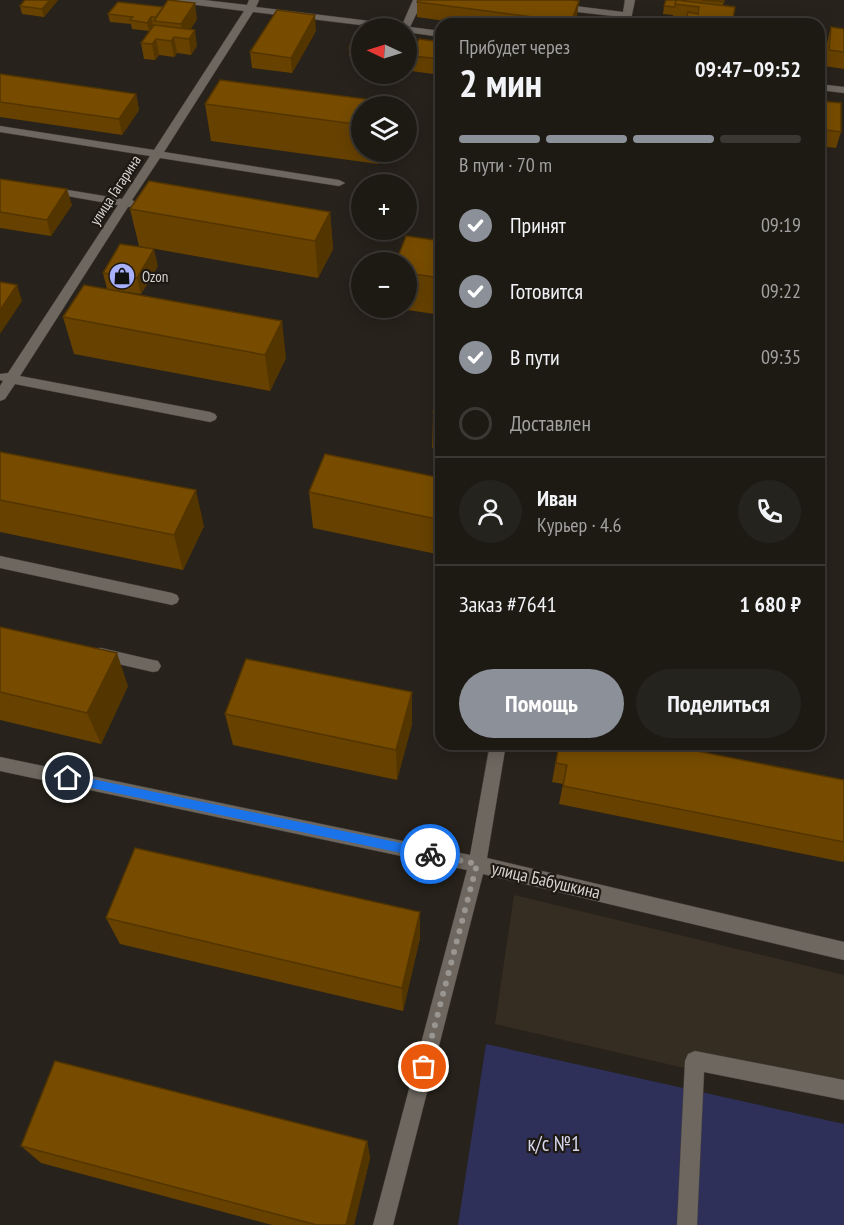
<!DOCTYPE html>
<html lang="ru">
<meta charset="utf-8">
<style>
:root{--surface:#1d1a14;--page:#25231d;--text:#f1f3f6;--muted:#a0a1a0;--line:#3b3834;--accent:#8c9099}
body{margin:0;font-family:"PT Sans Narrow",sans-serif;background:var(--page);color:var(--text);height:100vh;display:flex;flex-direction:column;font-size:22px;white-space:nowrap}
*{box-sizing:border-box;margin:0}
p{font-size:20px;color:var(--muted)}
.icon{flex:none;width:33px;height:33px;fill:none;stroke:currentColor;stroke-width:2;stroke-linecap:round;stroke-linejoin:round}
.map{position:relative;flex:1;overflow:hidden}
.side{position:absolute;left:435px;top:18px;width:390px;height:732px;display:flex;flex-direction:column;background:var(--surface);border-radius:18px;box-shadow:0 3px 15px #0003,0 0 0 2px var(--line)}
.side>*{flex:none}
.needle{width:39px;rotate:274deg}
.tools{position:absolute;left:351px;top:18px;display:grid;gap:12px}
.tools a{display:grid;place-items:center;width:66px;height:66px;border-radius:50%;background:var(--surface);box-shadow:0 3px 15px #0003,0 0 0 2px var(--line);font-size:30px}
.pin{position:absolute;display:grid;place-items:center;width:51px;height:51px;color:#fff;margin:-26px;border:3px solid #fff;border-radius:50%;box-shadow:0 2px 6px #0007}
.courier{position:absolute;display:grid;place-items:center;width:60px;height:60px;margin:-30px;border:4px solid #1a73e8;border-radius:50%;background:#fff;color:#222;box-shadow:0 2px 8px #0007}
.overview em{font-style:normal;font-weight:700}
.overview div{display:flex;flex-direction:column-reverse}
.overview{display:flex;align-items:center;justify-content:space-between;height:102px;padding:0 24px}
h1{font-size:39px;font-weight:700;line-height:45px}
.bar{display:grid;grid-template-columns:repeat(4,1fr);gap:9px 6px;align-content:center;height:72px;padding:0 24px}
.bar i{height:8px;border-radius:4px;background:var(--line)}
.bar .on{background:var(--accent)}
.bar p{grid-column:span 4}
.line{display:flex;align-items:center;gap:15px;padding:0 24px;border-top:2px solid var(--line)}
.line div{flex:1}
.round{display:grid;place-items:center;flex:none;width:63px;height:63px;border-radius:32px;background:var(--page)}
ol{padding:0 24px;list-style:none}
li{display:flex;align-items:center;gap:18px;height:66px}
li p{margin-inline-start:auto}
li .icon{padding:6px;border-radius:50%;background:var(--accent);color:#fff;stroke-width:4}
li:last-child{color:var(--muted)}
li i{width:33px;height:33px;border:3px solid var(--line);border-radius:50%}
.action{display:flex;gap:12px;margin-top:auto;padding:12px 24px}
.action a{flex:1;height:69px;border-radius:36px;background:var(--accent);color:#fff;font-size:24px;font-weight:700;line-height:69px;text-align:center}
.action a+a{background:var(--page);color:var(--text)}
.map>svg:first-child{display:block}
.built{fill:#362d22}
.green{fill:#2e305a}
.lines{fill:none;stroke-linecap:round;stroke-linejoin:round}
.minor-casing{stroke:#443f3a;stroke-width:1}
.minor{fill:#6e6760;fill-rule:evenodd}
.wall{fill:#664100}
.shaded-wall{fill:#533500}
.building{fill:#774c00;stroke:#533500;stroke-width:1.5}
.route{fill:#1a73e8}
.done{stroke:#999590;stroke-width:6;stroke-dasharray:0 10.8}
.labels{text-anchor:middle;dominant-baseline:central;stroke-width:4.5;stroke-linejoin:round;paint-order:stroke}
.far-street-label{font-size:15px;fill:#d7d3cf;stroke:#1e1912}
.far-poi-label{font-size:15px;fill:#d7d3cf;stroke:#1e1912;text-anchor:start}
.street-label{font-size:18px;fill:#d7d3cf;stroke:#1e1912}
.near-park-label{font-size:21px;fill:#d4d7ed;stroke:#1e1912}
</style>
<div class="map">
<svg width="844" height="1225" viewBox="0 0 844 1225">
<rect width="100%" height="100%" fill="#27221b"/>
<path class="built" d="M514 895 844 975V1100L680 1067 495 1024Z"/>
<path class="green" d="M486 1044 844 1124V1225H458Z"/>
<g class="lines">
<defs>
<g id="minor">
<path d="M176 0H204L247 5 249 0H259L256 7 402 25 413 0H423L410 27 441 31V37L406 32V28H385L253 12 164 152 339 180 345 183 339 186 160 158 132 200 139 204 137 206 128 207 20 376 210 412 215 414 217 417 215 420 210 422 15 384 5 399 0 401V386L3 381 0 380V374L8 373 118 205 50 193 44 190 50 187 122 199 150 156 0 132V126L154 150 244 11 181 3Z"/>
<path d="M625 0H635L630 24H620L622 17 559 10 554 7 559 4 623 12Z"/>
<path d="M819 84 844 87V93L819 90Z"/>
<path d="M0 556 172 593 177 595 179 599 177 603 172 605 0 568Z"/>
<path d="M101 648 153 660 158 661 161 666 158 671 153 672 101 660 96 659 93 654 96 649Z"/>
<path d="M490 744H506L487 858 844 942V960L483 874 393 1225H373L467 870 0 771V757L470 855Z"/>
<path d="M695 1051 844 1080V1100L704 1072 697 1225H677L685 1061 688 1054Z"/>
</g>
</defs>
<use href="#minor" class="minor-casing"/>
<use href="#minor" class="minor"/>
</g>
<g class="wall">
<path d="M25 0H58L44 17 22 14 20 6Z"/>
<path d="M687 0H724L723 5 686 21 672 20 673 15 663 14 664 6Z"/>
<path d="M417 2 577 17 574 24H466L417 17Z"/>
<path d="M108 14 197 19 190 30 197 46 191 55 177 53 174 57 159 55 155 60 144 59 141 43 155 25H153L149 31 132 29 131 24 110 22Z"/>
<path d="M831 27 844 29V69L824 66 827 43Z"/>
<path d="M362 28V58L349 56V48Z"/>
<path d="M316 31 292 73 252 68 250 52Z"/>
<path d="M441 42V75L411 71V56Z"/>
<path d="M0 74 136 94 139 110 122 135 0 117Z"/>
<path d="M819 101 841 132 836 148 819 146Z"/>
<path d="M388 102V106H362V152H383L378 164 211 141 205 104Z"/>
<path d="M0 179 72 205 51 236 0 228Z"/>
<path d="M130 209 330 212 333 249 318 278 139 246Z"/>
<path d="M441 241V315L394 308H406V262Z"/>
<path d="M158 266 141 294 107 289 103 273Z"/>
<path d="M63 317 286 358 270 391 74 354Z"/>
<path d="M441 386V450L432 448 433 412Z"/>
<path d="M0 452 204 526 183 570 0 532Z"/>
<path d="M441 478V555L313 528 309 492Z"/>
<path d="M0 627 128 686 101 744 0 720Z"/>
<path d="M412 692V724L397 780 233 745 225 714Z"/>
<path d="M559 744 844 780V861L843 862 559 804 563 784 552 782Z"/>
<path d="M420 912V938L403 1011 120 944 106 918Z"/>
<path d="M367 1141 370 1158 354 1225H272L41 1163 21 1146Z"/>
</g>
<g class="shaded-wall">
<path d="M50 0H58L44 17 42 9Z"/>
<path d="M579 1 577 17 574 24H570Z"/>
<path d="M195 3 197 19 184 40 181 24Z"/>
<path d="M315 15 316 31 292 73 291 58Z"/>
<path d="M151 17 153 25 149 31 147 23Z"/>
<path d="M195 30 197 46 191 55 189 39Z"/>
<path d="M174 37 177 53 174 57 171 41Z"/>
<path d="M156 39 159 55 155 60 152 44Z"/>
<path d="M136 94 139 110 122 135 119 119Z"/>
<path d="M377 152H383L378 164Z"/>
<path d="M67 189 72 205 51 236 47 220Z"/>
<path d="M330 212 333 249 318 278 315 241Z"/>
<path d="M154 249 158 266 141 294 137 278Z"/>
<path d="M17 285 22 301 0 334V310Z"/>
<path d="M282 321 286 358 270 391 265 355Z"/>
<path d="M196 490 204 526 183 570 174 535Z"/>
<path d="M117 653 128 686 101 744 87 713Z"/>
<path d="M412 692V724L397 780 396 750Z"/>
<path d="M420 912V938L403 1011 402 988Z"/>
<path d="M367 1141 370 1158 354 1225H346Z"/>
</g>
<g class="building">
<path d="M25 0H50L42 9 20 6Z"/>
<path d="M168 0 195 3 181 24 154 21Z"/>
<path d="M418 0H572L579 1 571 22 417 2Z"/>
<path d="M666 0H676L675 7 664 6Z"/>
<path d="M676 0 735 7 732 24H685L688 12 698 14 699 7 675 4Z"/>
<path d="M701 0H724V2Z"/>
<path d="M118 2 163 7 156 17H151L147 23 130 20 133 17 108 14Z"/>
<path d="M277 10 315 15 291 58 250 52Z"/>
<path d="M154 25 195 30 189 39 174 37 171 41 156 39 152 44 141 43Z"/>
<path d="M361 25 390 28H362V50L349 48Z"/>
<path d="M831 27 844 29V52L829 50Z"/>
<path d="M419 39 441 42V59L411 56Z"/>
<path d="M819 58H821L819 71Z"/>
<path d="M0 74 136 94 119 119 0 102Z"/>
<path d="M220 80 388 102 386 106H362V125L205 104Z"/>
<path d="M819 101 841 103V132L819 129Z"/>
<path d="M0 179 67 189 47 220 0 212Z"/>
<path d="M149 181 330 212 315 241 130 209Z"/>
<path d="M406 236 441 241V278L406 273V262H396Z"/>
<path d="M120 244 154 249 137 278 103 273Z"/>
<path d="M0 282 17 285 0 310Z"/>
<path d="M84 285 282 321 265 355 63 317Z"/>
<path d="M441 386V413L433 412Z"/>
<path d="M0 452 196 490 174 535 0 500Z"/>
<path d="M325 454 441 478V520L309 492Z"/>
<path d="M0 627 117 653 87 713 0 692Z"/>
<path d="M246 659 412 692 396 750 225 714Z"/>
<path d="M559 744H661L844 780V842L563 786 567 765 556 763Z"/>
<path d="M135 848 420 912 402 988 106 918Z"/>
<path d="M55 1061 367 1141 346 1225H317L21 1146Z"/>
</g>
<path class="route" d="M68 774 430 849 436 854 430 859 68 783 63 778Z"/>
<g class="lines">
<path class="done" d="M424 1067 477 864 430 854"/>
</g>
<defs>
<symbol id="shop-disc" viewBox="-11 -11 22 22"><circle r="9.5" fill="#a9b0fc" stroke="#1e1912"/><path d="M-5-2.5h2.3a2.7 3.5 0 0 1 5.4 0H5L5.5 6h-11ZM-1.5-2.5h3a1.5 2.3 0 0 0-3 0Z" fill="#111"/></symbol>
</defs>
<g fill-rule="evenodd">
<use href="#shop-disc" x="107" y="261" width="30" height="30"/>
</g>
<g class="labels">
<g class="far-street-label">
<text transform="translate(115 190) rotate(-57)">улица Гагарина</text>
</g>
<g class="far-poi-label">
<text x="142" y="276">Ozon</text>
</g>
<g class="street-label">
<text transform="translate(546 880) rotate(13)">улица Бабушкина</text>
</g>
<g class="near-park-label">
<text x="554" y="1143">к/с №1</text>
</g>
</g>
</svg>
<div class="tools">
<a><svg class="needle" viewBox="-14 -14 28 28"><path d="M0-13l5 13h-10z" fill="#e53935"/><path d="M0 13l5-13h-10z" fill="#a0a1a0"/></svg></a>
<a><svg class="icon" aria-label="layers" viewBox="0 0 24 24"><path d="M12 4l9 5-9 5-9-5zM3 14l9 5 9-5"/></svg></a>
<a>+</a>
<a>−</a>
</div>
<div class="pin" style="left:424px;top:1067px;background:#ea580c"><svg class="icon" aria-label="bag" viewBox="0 0 24 24"><path d="M5 8h14l-1 12H6zM9 8a3 3 0 0 1 6 0"/></svg></div>
<div class="pin" style="left:68px;top:778px;background:#1f2937"><svg class="icon" aria-label="home" viewBox="0 0 24 24"><path d="M3 11l9-7 9 7M6 9v11h12V9"/></svg></div>
<div class="courier" style="left:430px;top:854px"><svg class="icon" aria-label="bike" viewBox="0 0 24 24"><circle cx="6" cy="16" r="4"/><circle cx="18" cy="16" r="4"/><path d="M6 16l4-8h5l3 8M10 8l3 8H6M13 5h3"/></svg></div>
<section class="side">
<div class="overview"><div><h1>2 мин</h1><p>Прибудет через</p></div><em>09:47–09:52</em></div>
<div class="bar"><i class="on"></i><i class="on"></i><i class="on"></i><i></i><p>В пути · 70 m</p></div>
<ol>
<li><svg class="icon" aria-label="check" viewBox="0 0 24 24"><path d="M5 12l5 5 9-10"/></svg>Принят<p>09:19</p></li>
<li><svg class="icon" aria-label="check" viewBox="0 0 24 24"><path d="M5 12l5 5 9-10"/></svg>Готовится<p>09:22</p></li>
<li><svg class="icon" aria-label="check" viewBox="0 0 24 24"><path d="M5 12l5 5 9-10"/></svg>В пути<p>09:35</p></li>
<li><i></i>Доставлен</li>
</ol>
<div class="line" style="height:108px"><a class="round"><svg class="icon" aria-label="person" viewBox="0 0 24 24"><circle cx="12" cy="8" r="4"/><path d="M4 21q1-7 8-7t8 7"/></svg></a><div><b>Иван</b><p>Курьер · 4.6</p></div><a class="round"><svg class="icon" aria-label="phone" viewBox="0 0 24 24"><path d="M5 4h4l2 5-3 2q2 4 5 5l2-3 5 2v4C11 20 4 13 5 4z"/></svg></a></div>
<div class="line" style="height:78px"><div>Заказ #7641</div><b>1 680 ₽</b></div>
<div class="action"><a>Помощь</a><a>Поделиться</a></div>
</section>
</div>
